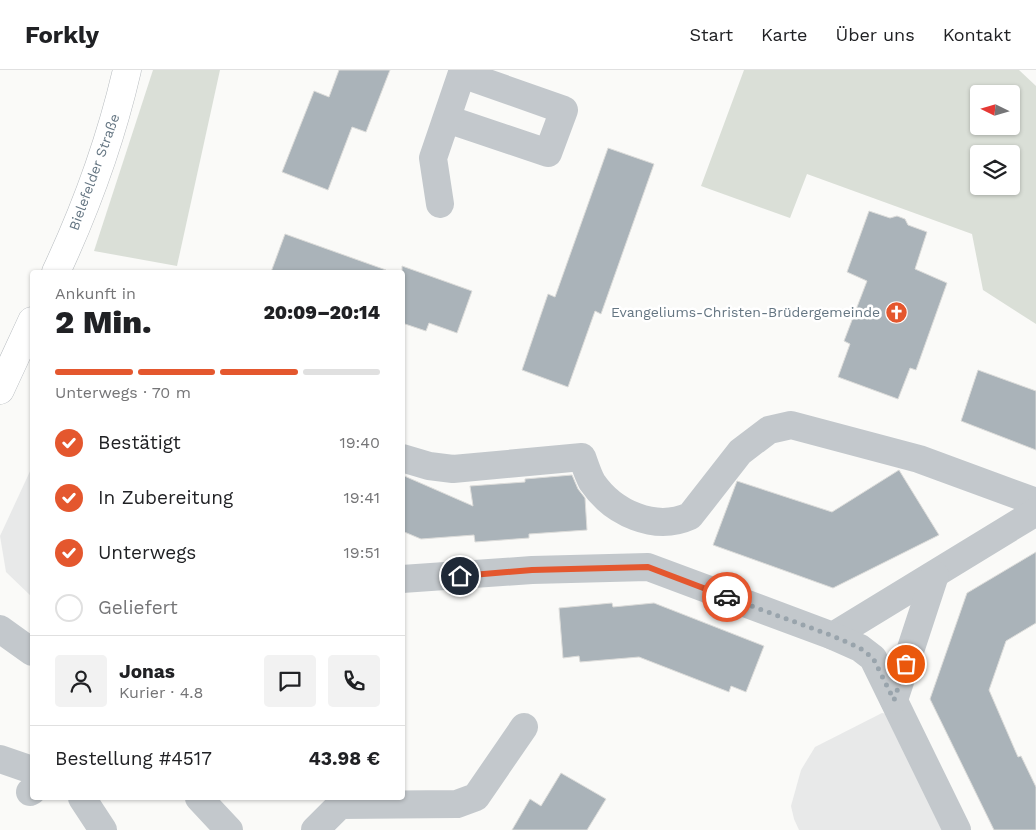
<!DOCTYPE html>
<html lang="de">
<meta charset="utf-8">
<style>
:root{--surface:#fff;--page:#f2f2f2;--text:#202124;--muted:#757577;--line:#e0e0e0;--accent:#e4572e}
body{margin:0;font-family:"Work Sans",sans-serif;background:var(--page);color:var(--text);height:100vh;display:flex;flex-direction:column;font-size:19px;white-space:nowrap}
*{box-sizing:border-box;margin:0}
p{font-size:16px;color:var(--muted)}
.icon{flex:none;width:28px;height:28px;fill:none;stroke:currentColor;stroke-width:2;stroke-linecap:round;stroke-linejoin:round}
.map{position:relative;flex:1;overflow:hidden}
.sheet{position:absolute;left:30px;top:200px;width:375px;height:530px;display:flex;flex-direction:column;background:var(--surface);border-radius:5px;box-shadow:0 1px 4px #0004}
.sheet>*{flex:none}
.needle{width:32px;rotate:275deg}
.tools{position:absolute;left:970px;top:15px;display:grid;gap:10px}
.tools a{display:grid;place-items:center;width:50px;height:50px;border-radius:5px;background:var(--surface);box-shadow:0 1px 4px #0004;font-size:25px}
.pin{position:absolute;display:grid;place-items:center;width:42px;height:42px;color:#fff;margin:-21px;border:2px solid #fff;border-radius:50%;box-shadow:0 1px 5px #0007}
.courier{position:absolute;display:grid;place-items:center;width:50px;height:50px;margin:-25px;border:4px solid #e4572e;border-radius:50%;background:#fff;color:#222;box-shadow:0 1px 6px #0007}
.head em{font-style:normal;font-weight:800}
.head div{display:flex;flex-direction:column-reverse}
.head{display:flex;align-items:center;justify-content:space-between;height:85px;padding:0 25px}
h1{font-size:32px;font-weight:800;line-height:38px}
.bar{display:grid;grid-template-columns:repeat(4,1fr);gap:8px 5px;align-content:center;height:60px;padding:0 25px}
.bar i{height:6px;border-radius:4px;background:var(--line)}
.bar .current{background:var(--accent)}
.bar p{grid-column:span 4}
.line{display:flex;align-items:center;gap:12px;padding:0 25px;border-top:1px solid var(--line)}
.line div{flex:1}
.round{display:grid;place-items:center;flex:none;width:52px;height:52px;border-radius:5px;background:var(--page)}
ol{padding:0 25px;list-style:none}
li{display:flex;align-items:center;gap:15px;height:55px}
li p{margin-inline-start:auto}
li .icon{padding:5px;border-radius:50%;background:var(--accent);color:#fff;stroke-width:4}
li:last-child{color:var(--muted)}
li i{width:28px;height:28px;border:2px solid var(--line);border-radius:50%}
header{display:flex;align-items:center;gap:30px;box-sizing:border-box;height:70px;padding:0 25px;background:var(--surface);border-bottom:1px solid var(--line)}
header strong{font-size:24px}
nav{display:flex;gap:28px;margin-inline-start:auto;font-size:18px}
.map>svg:first-child{display:block}
.built{fill:#e8e9e9}
.green{fill:#dadfd7;fill-rule:evenodd}
.building{fill:#aab3b9;stroke:#dcdcda}
.lines{fill:none;stroke-linecap:round;stroke-linejoin:round}
.major-casing{stroke:#b5babe;stroke-width:29}
.minor{stroke:#c3c8cc;stroke-width:28}
.major{stroke:#fff;stroke-width:28}
.done{stroke:#99a4ac;stroke-width:5;stroke-dasharray:0 9}
.route{stroke:#e4572e;stroke-width:6}
.labels{text-anchor:middle;dominant-baseline:central;stroke-width:5;stroke-linejoin:round;paint-order:stroke}
.street-label{font-size:14px;fill:#657683;stroke:#fff}
.poi-label{font-size:14px;fill:#657683;stroke:#fff;text-anchor:end}
</style>
<header>
<strong>Forkly</strong>
<nav><a>Start</a><a>Karte</a><a>Über uns</a><a>Kontakt</a></nav>
</header>
<div class="map">
<svg width="1036" height="760" viewBox="0 0 1036 760">
<rect width="100%" height="100%" fill="#fafaf8"/>
<g class="built">
<path d="M32 397V527L6 502 0 466Z"/>
<path d="M882 643 894 645 949 760H799L794 749 791 736 801 700 815 677Z"/>
</g>
<g class="green">
<path d="M153 0H220L177 196 94 181Z"/>
<path d="M744 0H1019L1036 16V254L983 220 972 164 807 104 790 148 701 116ZM979 24H1011V56H979ZM979 84H1011V116H979Z"/>
</g>
<g class="building">
<path d="M339 0H390L366 62 352 57 328 120 282 102 314 21 329 27Z"/>
<path d="M608 78 654 94 601 244 595 241 568 317 522 300 548 224 555 227Z"/>
<path d="M869 141 890 148 897 146 905 149 908 155 927 162 915 199 947 213 916 300 910 298 898 329 838 307 850 274 844 271 867 211 847 202Z"/>
<path d="M285 164 386 200V202H271Z"/>
<path d="M402 196 472 221 457 263 429 253 426 261 402 253Z"/>
<path d="M978 300 1036 321V380L961 351Z"/>
<path d="M899 400 939 465 833 518 713 475 737 411 832 442Z"/>
<path d="M402 405 473 436 470 416 525 412V409L572 405 578 419 585 428 587 460 529 464V468L475 472 474 465 421 469 402 461Z"/>
<path d="M1036 482V553L1006 571 989 620 1018 687 1021 686 1036 717V760H994L930 629 967 523Z"/>
<path d="M612 533 613 537 654 533 764 576 746 622 731 616 729 622 639 587 580 592 579 586 563 588 559 538Z"/>
<path d="M561 703 606 729 587 760H512L530 729 541 736Z"/>
</g>
<g class="lines">
<defs>
<g id="major">
<path d="M56 202C86 138 111 69 127 0"/>
<path d="M0 320 32 251"/>
</g>
</defs>
<use href="#major" class="major-casing"/>
<g class="minor">
<path d="M447 49 548 83 564 40 462 4"/>
<path d="M440 134 433 88 463 0"/>
<path d="M402 388 429 396 453 399 582 387C585 395 588 405 592 412 613 443 655 462 690 446L740 382 769 360 791 355 919 389 1036 432"/>
<path d="M402 509 532 500 648 497 833 566 1036 442"/>
<path d="M0 559 32 582"/>
<path d="M833 566 860 578 873 588 957 760"/>
<path d="M894 630 935 505"/>
<path d="M0 689 32 700"/>
<path d="M30 722 32 721"/>
<path d="M82 728 103 760"/>
<path d="M199 728 229 760"/>
<path d="M315 760 340 735 457 734 476 727 524 657"/>
</g>
<use href="#major" class="major"/>
</g>
<g class="lines">
<path class="done" d="M727 527 833 566 860 578 873 588 894 630 906 594"/>
<path class="route" d="M460 506 532 500 648 497 727 527"/>
</g>
<defs>
<symbol id="church-disc" viewBox="-11 -11 22 22"><circle r="9.5" fill="#e4572e" stroke="#fff"/><path d="M-1.2-6h2.4v3.5h3.3v2.4h-3.3V6h-2.4V-.1h-3.3v-2.4h3.3Z" fill="#fff"/></symbol>
</defs>
<g fill-rule="evenodd">
<use href="#church-disc" x="884" y="230" width="25" height="25"/>
</g>
<g class="labels">
<g class="street-label">
<text transform="translate(94 102) rotate(-70)">Bielefelder Straße</text>
</g>
<g class="poi-label">
<text x="880" y="242">Evangeliums-Christen-Brüdergemeinde</text>
</g>
</g>
</svg>
<div class="tools">
<a><svg class="needle" viewBox="-14 -14 28 28"><path d="M0-13l5 13h-10z" fill="#e53935"/><path d="M0 13l5-13h-10z" fill="#757577"/></svg></a>
<a><svg class="icon" aria-label="layers" viewBox="0 0 24 24"><path d="M12 4l9 5-9 5-9-5zM3 14l9 5 9-5"/></svg></a>
</div>
<div class="pin" style="left:906px;top:594px;background:#ea580c"><svg class="icon" aria-label="bag" viewBox="0 0 24 24"><path d="M5 8h14l-1 12H6zM9 8a3 3 0 0 1 6 0"/></svg></div>
<div class="pin" style="left:460px;top:506px;background:#1f2937"><svg class="icon" aria-label="home" viewBox="0 0 24 24"><path d="M3 11l9-7 9 7M6 9v11h12V9"/></svg></div>
<div class="courier" style="left:727px;top:527px"><svg class="icon" aria-label="car" viewBox="0 0 24 24"><path d="M5 17H2v-5l4-1 3-4h7l3 4 3 1v5h-3M9 17h6M6 11h13"/><circle cx="7" cy="17" r="2"/><circle cx="17" cy="17" r="2"/></svg></div>
<section class="sheet">
<div class="head"><div><h1>2 Min.</h1><p>Ankunft in</p></div><em>20:09–20:14</em></div>
<div class="bar"><i class="current"></i><i class="current"></i><i class="current"></i><i></i><p>Unterwegs · 70 m</p></div>
<ol>
<li><svg class="icon" aria-label="check" viewBox="0 0 24 24"><path d="M5 12l5 5 9-10"/></svg>Bestätigt<p>19:40</p></li>
<li><svg class="icon" aria-label="check" viewBox="0 0 24 24"><path d="M5 12l5 5 9-10"/></svg>In Zubereitung<p>19:41</p></li>
<li><svg class="icon" aria-label="check" viewBox="0 0 24 24"><path d="M5 12l5 5 9-10"/></svg>Unterwegs<p>19:51</p></li>
<li><i></i>Geliefert</li>
</ol>
<div class="line" style="height:90px"><a class="round"><svg class="icon" aria-label="person" viewBox="0 0 24 24"><circle cx="12" cy="8" r="4"/><path d="M4 21q1-7 8-7t8 7"/></svg></a><div><b>Jonas</b><p>Kurier · 4.8</p></div><a class="round"><svg class="icon" aria-label="chat" viewBox="0 0 24 24"><path d="M4 5h16v11H9l-5 4z"/></svg></a><a class="round"><svg class="icon" aria-label="phone" viewBox="0 0 24 24"><path d="M5 4h4l2 5-3 2q2 4 5 5l2-3 5 2v4C11 20 4 13 5 4z"/></svg></a></div>
<div class="line" style="height:65px"><div>Bestellung #4517</div><b>43.98 €</b></div>
</section>
</div>
